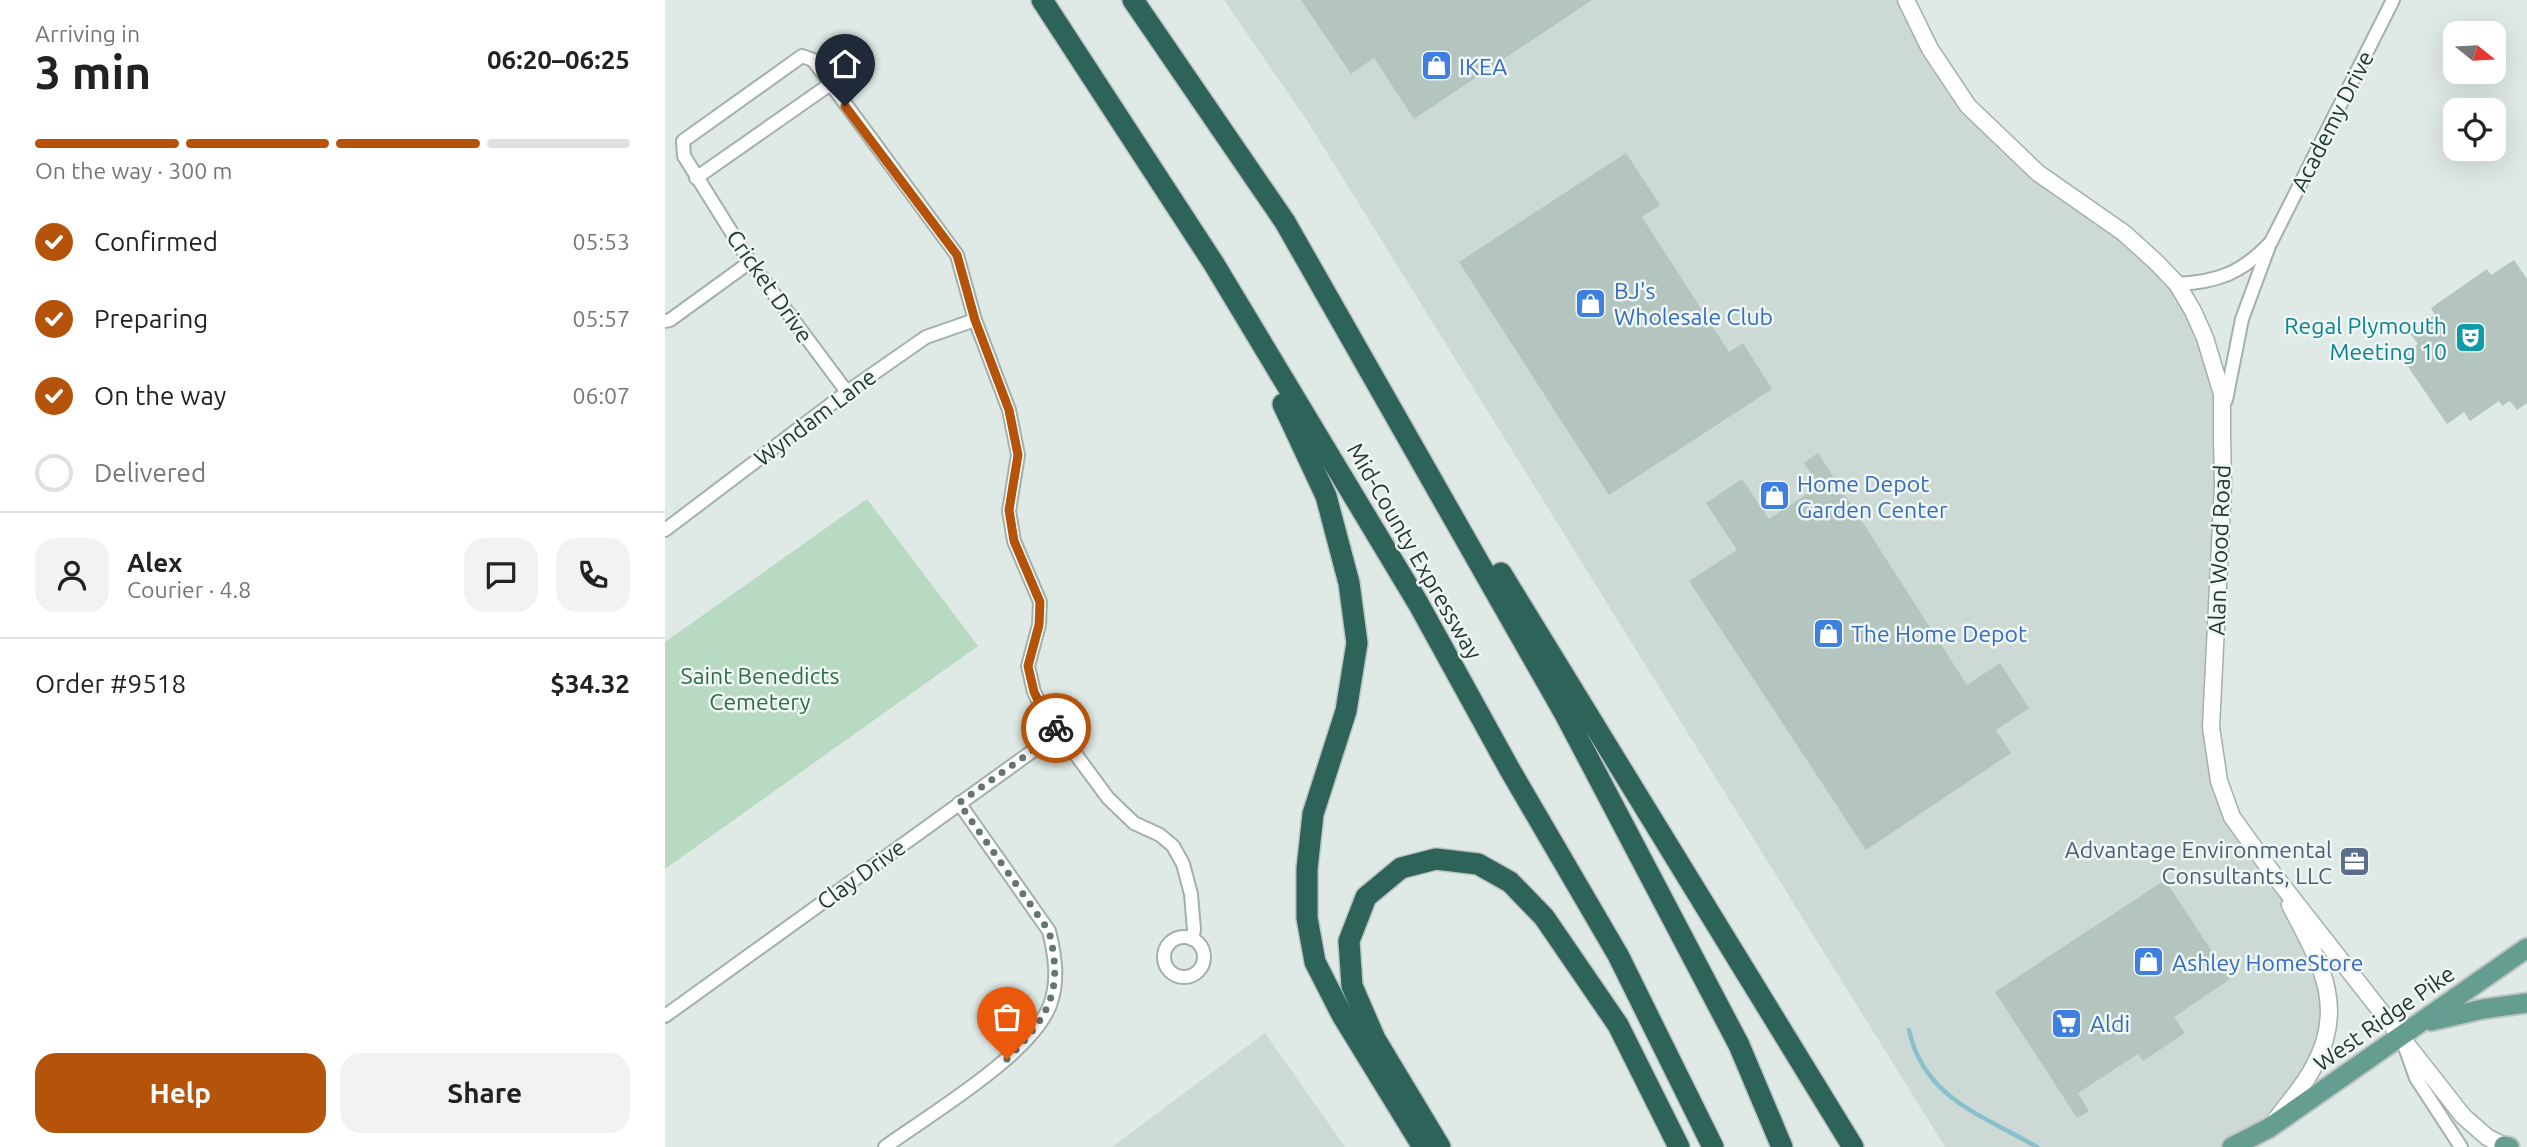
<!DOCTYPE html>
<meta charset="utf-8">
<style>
:root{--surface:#fff;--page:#f2f2f2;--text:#222;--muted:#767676;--line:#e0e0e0;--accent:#b45309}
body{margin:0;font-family:Ubuntu,sans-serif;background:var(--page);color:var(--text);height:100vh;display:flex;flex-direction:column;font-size:26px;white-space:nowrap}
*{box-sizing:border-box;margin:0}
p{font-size:23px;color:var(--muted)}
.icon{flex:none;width:38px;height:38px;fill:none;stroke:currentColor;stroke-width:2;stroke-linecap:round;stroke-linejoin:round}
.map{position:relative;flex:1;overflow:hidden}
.panel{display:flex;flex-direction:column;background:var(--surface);width:665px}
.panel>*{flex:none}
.needle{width:46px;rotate:108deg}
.controls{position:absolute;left:1778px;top:21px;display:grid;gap:14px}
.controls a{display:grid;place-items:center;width:63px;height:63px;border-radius:14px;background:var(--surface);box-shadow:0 7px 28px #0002;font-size:35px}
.pin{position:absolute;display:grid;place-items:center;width:60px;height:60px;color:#fff;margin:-72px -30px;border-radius:50% 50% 50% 0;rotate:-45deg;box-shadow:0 0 7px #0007}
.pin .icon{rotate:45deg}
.courier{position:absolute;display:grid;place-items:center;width:70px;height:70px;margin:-35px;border:5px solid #b45309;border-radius:50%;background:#fff;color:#222;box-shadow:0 2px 9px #0007}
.overview em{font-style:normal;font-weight:700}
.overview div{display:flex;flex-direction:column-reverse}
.overview{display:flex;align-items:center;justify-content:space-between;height:119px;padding:0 35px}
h1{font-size:46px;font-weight:700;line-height:52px}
.bar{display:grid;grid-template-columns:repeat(4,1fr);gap:10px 7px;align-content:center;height:84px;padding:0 35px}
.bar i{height:9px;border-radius:5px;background:var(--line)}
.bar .on{background:var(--accent)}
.bar p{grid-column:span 4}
.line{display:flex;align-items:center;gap:18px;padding:0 35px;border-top:2px solid var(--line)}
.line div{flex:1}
.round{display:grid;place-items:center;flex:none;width:74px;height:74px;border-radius:21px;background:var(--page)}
ol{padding:0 35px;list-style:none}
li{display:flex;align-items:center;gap:21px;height:77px}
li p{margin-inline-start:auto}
li .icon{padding:7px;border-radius:50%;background:var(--accent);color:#fff;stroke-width:4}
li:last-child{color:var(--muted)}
li i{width:38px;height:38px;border:4px solid var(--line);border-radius:50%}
.button{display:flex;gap:14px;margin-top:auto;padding:14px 35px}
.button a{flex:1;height:80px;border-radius:21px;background:var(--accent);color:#fff;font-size:28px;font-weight:700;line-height:80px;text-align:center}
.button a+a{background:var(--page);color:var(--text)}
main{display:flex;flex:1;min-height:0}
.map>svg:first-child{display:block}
.built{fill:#cdd9d4}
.green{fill:#b8dac2}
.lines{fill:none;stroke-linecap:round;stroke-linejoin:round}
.stream{stroke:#88c0cd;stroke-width:4.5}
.building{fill:#b4c4be}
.minor-casing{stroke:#a2b0ac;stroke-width:16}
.tertiary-casing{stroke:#a2b0ac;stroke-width:19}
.primary-casing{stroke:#bcc3c2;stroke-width:23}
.motorway-casing{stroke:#bcc3c2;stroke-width:24}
.minor{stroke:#fff;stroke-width:12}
.tertiary{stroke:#fff;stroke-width:16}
.primary{stroke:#659d91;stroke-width:19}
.motorway{stroke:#2e635a;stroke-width:21}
.done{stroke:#647671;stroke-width:7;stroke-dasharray:0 12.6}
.route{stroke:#b45309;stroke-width:9}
.labels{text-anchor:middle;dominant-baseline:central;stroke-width:5;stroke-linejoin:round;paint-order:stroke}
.shop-label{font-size:23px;fill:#366cbe;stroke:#eff6f3;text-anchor:start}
.street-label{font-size:23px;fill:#213833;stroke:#eff6f3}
.culture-label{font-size:23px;fill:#0d838f;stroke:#eff6f3;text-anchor:end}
.park-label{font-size:23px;fill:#2d6d48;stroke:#eff6f3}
.service-label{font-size:23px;fill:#4e5e75;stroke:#eff6f3;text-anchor:end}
</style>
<main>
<section class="panel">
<div class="overview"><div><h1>3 min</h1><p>Arriving in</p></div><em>06:20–06:25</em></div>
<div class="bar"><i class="on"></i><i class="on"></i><i class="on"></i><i></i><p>On the way · 300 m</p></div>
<ol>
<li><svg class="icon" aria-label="check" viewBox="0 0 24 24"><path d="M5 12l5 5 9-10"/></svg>Confirmed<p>05:53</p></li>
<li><svg class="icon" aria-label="check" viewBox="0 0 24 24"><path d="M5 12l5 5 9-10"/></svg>Preparing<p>05:57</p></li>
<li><svg class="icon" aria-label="check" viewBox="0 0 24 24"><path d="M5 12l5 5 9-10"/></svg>On the way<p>06:07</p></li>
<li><i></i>Delivered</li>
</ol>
<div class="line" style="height:126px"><a class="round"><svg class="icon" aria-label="person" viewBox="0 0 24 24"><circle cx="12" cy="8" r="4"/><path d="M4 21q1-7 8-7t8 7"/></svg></a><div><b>Alex</b><p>Courier · 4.8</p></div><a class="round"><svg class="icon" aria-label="chat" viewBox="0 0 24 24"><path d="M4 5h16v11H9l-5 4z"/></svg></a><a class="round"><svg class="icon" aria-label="phone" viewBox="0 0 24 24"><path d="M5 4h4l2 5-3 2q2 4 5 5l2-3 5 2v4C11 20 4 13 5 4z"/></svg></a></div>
<div class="line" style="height:91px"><div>Order #9518</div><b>$34.32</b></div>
<div class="button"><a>Help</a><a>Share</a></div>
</section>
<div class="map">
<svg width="1862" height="1147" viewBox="0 0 1862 1147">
<rect width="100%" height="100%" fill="#dfe9e5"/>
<g class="built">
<path d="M559 0H1241L1303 106 1512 284 1557 394 1546 727 1554 781 1609 875 1651 956 1665 1025 1604 1128 1567 1147H1280L643 122Z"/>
<path d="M600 1033 680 1147H447Z"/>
</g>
<path class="green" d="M202 499 313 646 0 869V642Z"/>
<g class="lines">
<path class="stream" d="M1244 1030C1259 1099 1318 1115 1372 1147"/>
</g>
<g class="building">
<path d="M636 0H927L749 119 709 58 686 74Z"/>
<path d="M961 153 995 205 977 217 1064 352 1078 343 1107 389 944 495 794 262Z"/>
<path d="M1849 260 1862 279V403L1852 410 1845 401 1837 406 1834 401 1805 421 1799 412 1782 424 1735 355 1753 344 1745 333 1770 315 1766 308 1822 269 1826 275Z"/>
<path d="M1153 453 1302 685 1335 663 1364 708 1331 730 1346 753 1201 850 1024 581 1072 550 1041 503 1077 479 1104 519 1154 486 1139 463Z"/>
<path d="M1500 880 1565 979 1509 1017 1520 1033 1478 1061 1473 1054 1413 1093 1424 1111 1412 1118 1330 992Z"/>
</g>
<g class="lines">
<defs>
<g id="minor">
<path d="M31 178 164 85"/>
<path d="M1512 284C1553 282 1577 273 1606 242L1728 0"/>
<path d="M0 321 5 320 85 262"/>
<path d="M182 392 85 262 19 156 18 141 137 56 148 60 292 255 310 320 344 410 353 455 344 511 349 541 375 602 374 625 363 666 369 692 378 710 443 798 469 823 495 835 508 846 518 864 526 894 529 930 527 939"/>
<path d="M1561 400 1577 319 1604 246"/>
<path d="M0 530 182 392 261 337 310 320"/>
<circle cx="519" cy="957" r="20"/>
<path d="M0 1016 394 732"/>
<path d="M1740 1047 1751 1078 1796 1147"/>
<path d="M220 1147C264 1115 366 1055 385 1005 394 981 390 955 384 931L294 803"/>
</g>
<g id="tertiary">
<path d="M1241 0 1265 49 1303 106 1373 173 1459 233 1491 262 1512 284 1528 311 1540 338 1557 394V435L1558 485 1546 727 1554 781 1567 817 1609 875 1798 1116 1822 1137 1839 1146"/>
<path d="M1610 1121C1622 1104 1638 1087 1648 1068 1683 1006 1654 961 1625 905"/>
</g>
<g id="primary">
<path d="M1766 1021 1818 1009 1862 1003"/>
<path d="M1839 1146 1844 1147"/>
<path d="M1567 1147 1604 1128 1862 948"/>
</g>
<g id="motorway">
<path d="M377 0 549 264 753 603 845 770 953 955 1048 1147"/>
<path d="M468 0 620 222 900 714 1074 1045 1117 1147"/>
<path d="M618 404 661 496 684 583 692 643 681 711 648 814 642 869V918L650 962 677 1015 758 1147"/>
<path d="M836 573 1188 1147"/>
<path d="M775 1147 710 1039 687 986 684 941 701 897 736 868 771 859 813 864 845 882 879 917 953 1025 1014 1147"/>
</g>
</defs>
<use href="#minor" class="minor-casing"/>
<use href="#tertiary" class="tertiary-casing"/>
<use href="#primary" class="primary-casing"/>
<use href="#motorway" class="motorway-casing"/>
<use href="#minor" class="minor"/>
<use href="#tertiary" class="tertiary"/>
<use href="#primary" class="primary"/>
<use href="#motorway" class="motorway"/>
</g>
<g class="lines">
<path class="done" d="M342 1059C384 1016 399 992 384 931L294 803 394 732 391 728"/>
<path class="route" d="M180 106 292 255 310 320 344 410 353 455 344 510 349 541 375 602 374 625 363 666 369 692 378 710 391 728"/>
</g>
<defs>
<symbol id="shop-square" viewBox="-11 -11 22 22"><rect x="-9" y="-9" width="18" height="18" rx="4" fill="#3f7fe0" stroke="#eff6f3"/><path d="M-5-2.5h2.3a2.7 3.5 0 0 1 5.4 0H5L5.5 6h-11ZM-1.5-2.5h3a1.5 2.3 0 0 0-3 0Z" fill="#fff"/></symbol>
<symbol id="theatre-square" viewBox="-11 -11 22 22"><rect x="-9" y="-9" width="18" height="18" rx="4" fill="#0f9aa8" stroke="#eff6f3"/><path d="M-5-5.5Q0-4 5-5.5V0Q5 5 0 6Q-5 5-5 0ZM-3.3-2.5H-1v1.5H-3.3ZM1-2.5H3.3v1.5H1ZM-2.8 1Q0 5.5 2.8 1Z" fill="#fff"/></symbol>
<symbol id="office-square" viewBox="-11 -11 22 22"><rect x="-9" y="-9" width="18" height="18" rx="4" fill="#5c6f8a" stroke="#eff6f3"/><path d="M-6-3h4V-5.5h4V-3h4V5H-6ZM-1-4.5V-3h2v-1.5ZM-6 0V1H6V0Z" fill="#fff"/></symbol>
<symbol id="supermarket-square" viewBox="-11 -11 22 22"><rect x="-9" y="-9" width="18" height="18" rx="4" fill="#3f7fe0" stroke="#eff6f3"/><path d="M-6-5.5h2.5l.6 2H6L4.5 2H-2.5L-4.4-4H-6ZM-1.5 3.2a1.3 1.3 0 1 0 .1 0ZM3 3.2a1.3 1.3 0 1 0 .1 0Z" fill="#fff"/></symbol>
</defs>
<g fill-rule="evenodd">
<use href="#shop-square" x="754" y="48" width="35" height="35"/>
<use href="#shop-square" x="908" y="286" width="35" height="35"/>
<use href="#theatre-square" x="1788" y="320" width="35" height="35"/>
<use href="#shop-square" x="1092" y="478" width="35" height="35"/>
<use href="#shop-square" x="1146" y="616" width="35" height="35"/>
<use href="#office-square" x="1672" y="844" width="35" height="35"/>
<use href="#shop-square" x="1466" y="944" width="35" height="35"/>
<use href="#supermarket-square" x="1384" y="1006" width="35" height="35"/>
</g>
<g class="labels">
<g class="shop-label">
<text x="794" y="66">IKEA</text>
<text x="949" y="290">BJ's<tspan x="949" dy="26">Wholesale Club</tspan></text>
<text x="1132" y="483">Home Depot<tspan x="1132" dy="26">Garden Center</tspan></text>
<text x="1186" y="633">The Home Depot</text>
<text x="1507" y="962">Ashley HomeStore</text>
<text x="1425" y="1023">Aldi</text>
</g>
<g class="street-label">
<text transform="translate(1667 121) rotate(-63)">Academy Drive</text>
<text transform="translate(105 286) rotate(55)">Cricket Drive</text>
<text transform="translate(150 417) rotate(-37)">Wyndam Lane</text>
<text transform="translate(1554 550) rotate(-88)">Alan Wood Road</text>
<text transform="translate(750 551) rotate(60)">Mid-County Expressway</text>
<text transform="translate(196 874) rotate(-36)">Clay Drive</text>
<text transform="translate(1719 1018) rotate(-35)">West Ridge Pike</text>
</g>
<g class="culture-label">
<text x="1782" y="325">Regal Plymouth<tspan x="1782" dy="26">Meeting 10</tspan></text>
</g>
<g class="park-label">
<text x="95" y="675">Saint Benedicts<tspan x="95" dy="26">Cemetery</tspan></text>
</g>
<g class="service-label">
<text x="1667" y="849">Advantage Environmental<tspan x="1667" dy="26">Consultants, LLC</tspan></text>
</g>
</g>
</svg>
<div class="controls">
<a><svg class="needle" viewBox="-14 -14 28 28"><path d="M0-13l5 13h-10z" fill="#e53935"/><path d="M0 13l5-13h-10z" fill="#767676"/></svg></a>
<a><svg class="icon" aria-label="locate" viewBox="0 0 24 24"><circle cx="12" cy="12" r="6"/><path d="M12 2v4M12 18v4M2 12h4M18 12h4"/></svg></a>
</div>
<div class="pin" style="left:342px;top:1059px;background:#ea580c"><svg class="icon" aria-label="bag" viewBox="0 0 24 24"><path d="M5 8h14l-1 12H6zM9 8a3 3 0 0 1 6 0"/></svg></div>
<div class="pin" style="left:180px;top:106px;background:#1f2937"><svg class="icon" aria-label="home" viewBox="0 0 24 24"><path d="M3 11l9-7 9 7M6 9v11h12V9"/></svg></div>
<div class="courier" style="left:391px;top:728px"><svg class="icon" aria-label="bike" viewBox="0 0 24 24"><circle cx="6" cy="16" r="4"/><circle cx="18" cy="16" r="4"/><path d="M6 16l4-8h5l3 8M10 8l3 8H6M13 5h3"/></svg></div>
</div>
</main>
